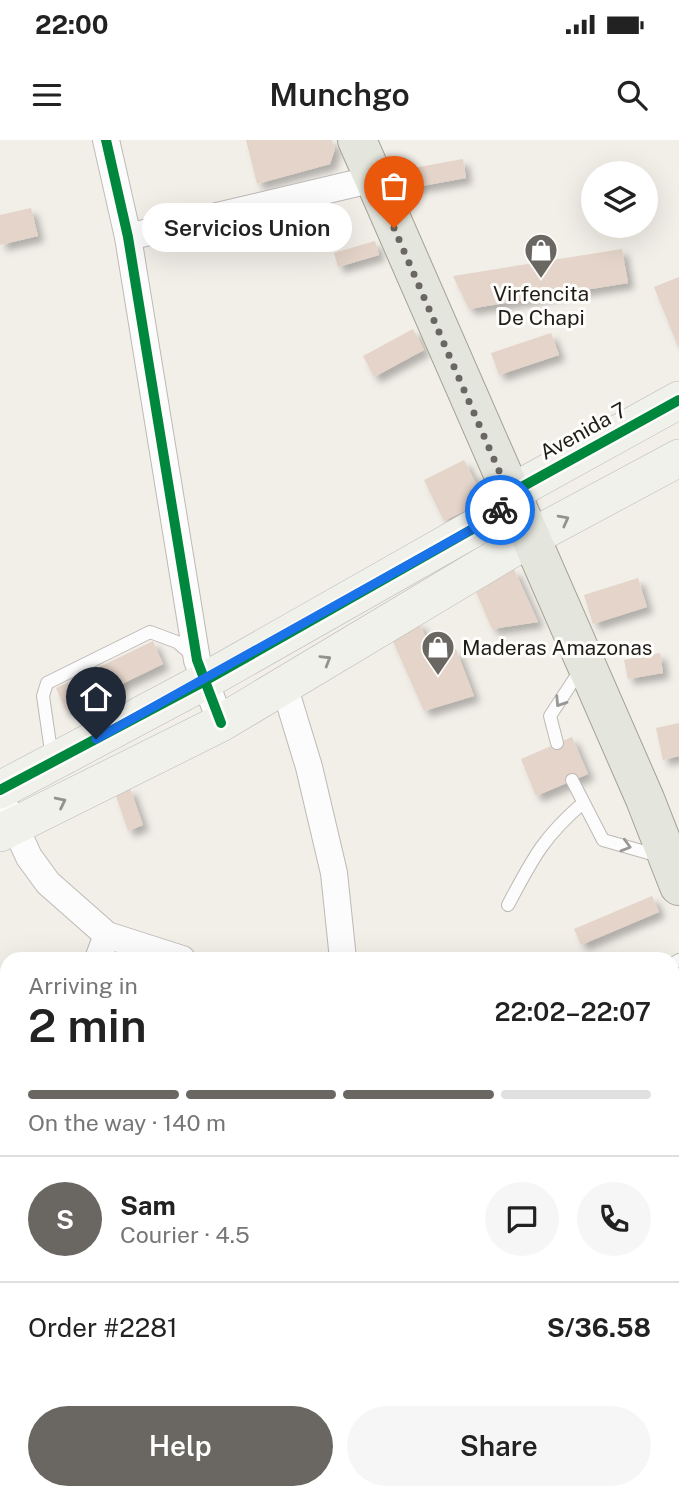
<!DOCTYPE html>
<meta charset="utf-8">
<style>
:root{--surface:#fff;--page:#f6f6f6;--text:#222;--muted:#767676;--line:#e0e0e0;--accent:#6a6762}
body{margin:0;font-family:"Public Sans",sans-serif;background:var(--page);color:var(--text);height:100vh;display:flex;flex-direction:column;font-size:26px;white-space:nowrap}
*{box-sizing:border-box;margin:0}
p{font-size:23px;color:var(--muted)}
.icon{flex:none;width:38px;height:38px;fill:none;stroke:currentColor;stroke-width:2;stroke-linecap:round;stroke-linejoin:round}
.map{position:relative;flex:1;overflow:hidden}
.side{position:absolute;left:0px;top:812px;width:679px;height:548px;display:flex;flex-direction:column;background:var(--surface);border-radius:21px 21px 0 0;box-shadow:0 7px 28px #0002}
.side>*{flex:none}
.controls{position:absolute;left:581px;top:21px;display:grid;gap:14px}
.controls a{display:grid;place-items:center;width:77px;height:77px;border-radius:50%;background:var(--surface);box-shadow:0 7px 28px #0002;font-size:35px}
.pin{position:absolute;display:grid;place-items:center;width:60px;height:60px;color:#fff;margin:-72px -30px;border-radius:50% 50% 50% 0;rotate:-45deg;box-shadow:0 0 7px #0007}
.pin .icon{rotate:45deg}
.courier{position:absolute;display:grid;place-items:center;width:70px;height:70px;margin:-35px;border:5px solid #1a73e8;border-radius:50%;background:#fff;color:#222;box-shadow:0 2px 9px #0007}
.bubble{position:absolute;height:49px;border-radius:24px;background:var(--surface);box-shadow:0 7px 28px #0002;font-size:23px;font-weight:600;line-height:49px;text-align:center}
.summary em{font-style:normal;font-weight:600}
.summary div{display:flex;flex-direction:column-reverse}
.summary{display:flex;align-items:center;justify-content:space-between;height:119px;padding:0 28px}
h1{font-size:46px;font-weight:600;line-height:52px}
.bar{display:grid;grid-template-columns:repeat(4,1fr);gap:10px 7px;align-content:center;height:84px;padding:0 28px}
.bar i{height:9px;border-radius:5px;background:var(--line)}
.bar .on{background:var(--accent)}
.bar p{grid-column:span 4}
.line{display:flex;align-items:center;gap:18px;padding:0 28px;border-top:2px solid var(--line)}
.line div{flex:1}
.round{display:grid;place-items:center;flex:none;width:74px;height:74px;border-radius:37px;background:var(--page)}
.cta{display:flex;gap:14px;margin-top:auto;padding:14px 28px}
.cta a{flex:1;height:80px;border-radius:42px;background:var(--accent);color:#fff;font-size:28px;font-weight:600;line-height:80px;text-align:center}
.cta a+a{background:var(--page);color:var(--text)}
.status{display:flex;justify-content:space-between;align-items:center;height:49px;padding:0 35px;background:var(--surface);direction:ltr}
.status svg{height:19px;fill:currentColor}
header{display:flex;justify-content:space-between;align-items:center;height:91px;padding:0 28px;background:var(--surface);font-size:32px;font-weight:600}
.map>svg:first-child{display:block}
.water{fill:#9ec69c}
.building{fill:#e4d4c9;filter:url(#shadow)}
.lines{fill:none;stroke-linecap:round;stroke-linejoin:round}
.lane-casing{stroke:#bdbab6;stroke-width:14}
.street-casing{stroke:#bdbab6;stroke-width:28}
.secondary-casing{stroke:#bdbab6;stroke-width:38}
.primary-casing{stroke:#a3a292;stroke-width:40}
.lane{stroke:#fdfcfc;stroke-width:12}
.street{stroke:#fdfcfc;stroke-width:26}
.secondary{stroke:#f1f1ec;stroke-width:37}
.primary{stroke:#e4e5dc;stroke-width:38}
.cycleway-casing{stroke:#fefdfb;stroke-width:15}
.cycleway{stroke:#00873e;stroke-width:10}
.oneway{stroke:#93928e}
.oneway2{stroke:#9a9896}
.done{stroke:#6a6762;stroke-width:7;stroke-dasharray:0 12.6}
.route{stroke:#1a73e8;stroke-width:9}
.labels{text-anchor:middle;dominant-baseline:central;stroke-width:6;stroke-linejoin:round;paint-order:stroke}
.poi-label{font-size:21px;fill:#201e1a;stroke:#fefdfb}
.street-label{font-size:21px;fill:#201e1a;stroke:#fefdfb}
</style>
<div class="status"><b>22:00</b><svg viewBox="0 0 49 12"><path d="M0 12V9h3v3zM5 12V6h3v6zM10 12V3h3v9zM15 12V0h3v12zM26 1h20v11H26zM47 4h2v5h-2z"/></svg></div>
<header><svg class="icon" aria-label="menu" viewBox="0 0 24 24"><path d="M4 6h16M4 12h16M4 18h16"/></svg>Munchgo<svg class="icon" aria-label="search" viewBox="0 0 24 24"><circle cx="10" cy="10" r="6"/><path d="M15 15l6 6"/></svg></header>
<div class="map">
<svg width="679" height="1359" viewBox="0 0 679 1359">
<defs>
<filter id="shadow"><feDropShadow dx="6" dy="6" stdDeviation="3.5" flood-color="#0004"/></filter>
</defs>
<rect width="100%" height="100%" fill="#f2eee8"/>
<path class="water" d="M679 1277V1359H513L525 1353H672V1280Z"/>
<g class="building">
<path d="M246 0H332L335 9 330 24 257 44Z"/>
<path d="M463 19 466 38 411 48 408 29Z"/>
<path d="M31 68 38 96 0 105V75Z"/>
<path d="M375 101 379 115 338 127 334 113Z"/>
<path d="M622 109 628 143 469 169 453 136Z"/>
<path d="M679 137V209L654 147Z"/>
<path d="M413 189 424 210 374 237 363 216Z"/>
<path d="M551 193 559 215 499 235 491 213Z"/>
<path d="M464 320 485 361 444 381 424 340Z"/>
<path d="M514 429 538 482 492 489 474 447Z"/>
<path d="M638 438 647 467 593 484 584 455Z"/>
<path d="M418 481 435 517 456 509 474 556 424 571 391 497Z"/>
<path d="M153 501 163 524 66 571 56 548Z"/>
<path d="M660 513 663 533 628 539 624 520Z"/>
<path d="M679 583V616L663 620 656 588Z"/>
<path d="M572 597 588 634 536 656 521 619Z"/>
<path d="M130 648 143 685 128 691 115 653Z"/>
<path d="M652 756 659 772 581 805 574 789Z"/>
<path d="M0 1124 7 1137V1190L0 1176Z"/>
</g>
<g class="lines">
<defs>
<g id="lane">
<path d="M557 603 550 576 581 529"/>
<path d="M52 618 43 556 47 543 150 492 177 502 192 515"/>
<path d="M572 640 603 700 659 716"/>
<path d="M508 765C532 720 543 697 583 663"/>
<path d="M672 824 679 820"/>
</g>
<g id="street">
<path d="M106 0 128 97 197 520 221 583"/>
<path d="M128 97 374 39"/>
<path d="M284 545 309 627 334 733 343 819"/>
<path d="M8 671 29 717 48 743 107 795 182 819"/>
<path d="M98 819 107 795"/>
<path d="M0 1021 7 1017"/>
<path d="M672 1125 679 1133"/>
<path d="M0 1258 7 1254"/>
<path d="M0 1287 7 1301"/>
<path d="M32 1353 35 1359"/>
<path d="M286 1353 290 1359"/>
<path d="M100 1359 112 1353"/>
</g>
<g id="secondary">
<path d="M0 650 203 542 492 378 509 354 679 260"/>
<path d="M0 693 221 583 530 398 679 318"/>
<path d="M672 1253 679 1249"/>
<path d="M470 1359 481 1353"/>
</g>
<path id="primary" d="M357 0 645 659 679 746"/>
</defs>
<use href="#lane" class="lane-casing"/>
<use href="#street" class="street-casing"/>
<use href="#secondary" class="secondary-casing"/>
<use href="#primary" class="primary-casing"/>
<use href="#lane" class="lane"/>
<use href="#street" class="street"/>
<use href="#secondary" class="secondary"/>
<use href="#primary" class="primary"/>
<defs>
<g id="cycleway">
<path d="M106 0 128 97 197 520 221 583"/>
<path d="M0 650 203 542 492 378 509 354 679 260"/>
</g>
</defs>
<use href="#cycleway" class="cycleway-casing"/>
<use href="#cycleway" class="cycleway"/>
</g>
<defs><path id="oneway-chevron" d="M-2-3.5L2.5 0L-2 3.5" fill="none" stroke-width="1.6" stroke-linecap="round" stroke-linejoin="round" transform="scale(1.75)"/></defs>
<g class="oneway">
<use href="#oneway-chevron" transform="translate(564 380) rotate(-28)"/>
<use href="#oneway-chevron" transform="translate(326 520) rotate(-31)"/>
<use href="#oneway-chevron" transform="translate(61 662) rotate(-26)"/>
</g>
<g class="oneway2">
<use href="#oneway-chevron" transform="translate(560 562) rotate(123)"/>
<use href="#oneway-chevron" transform="translate(626 706) rotate(16)"/>
</g>
<g class="lines">
<path class="done" d="M394 88 509 354 500 370"/>
<path class="route" d="M96 599 492 378 500 370"/>
</g>
<defs>
<symbol id="shop-pin" viewBox="-11 -11 22 30"><path d="M0 17L-7.5 6A9.5 9.5 0 1 1 7.5 6Z" fill="#6a6762" stroke="#fefdfb"/><path d="M-5-2.5h2.3a2.7 3.5 0 0 1 5.4 0H5L5.5 6h-11ZM-1.5-2.5h3a1.5 2.3 0 0 0-3 0Z" fill="#fff"/></symbol>
</defs>
<g fill-rule="evenodd">
<use href="#shop-pin" x="522" y="91" width="38" height="52"/>
<use href="#shop-pin" x="419" y="488" width="38" height="52"/>
</g>
<g class="labels">
<g class="poi-label">
<text x="541" y="153">Virfencita<tspan x="541" dy="24">De Chapi</tspan></text>
<text x="462" y="507" text-anchor="start">Maderas Amazonas</text>
</g>
<g class="street-label">
<text transform="translate(583 291) rotate(-29)">Avenida 7</text>
</g>
</g>
</svg>
<div class="controls">
<a><svg class="icon" aria-label="layers" viewBox="0 0 24 24"><path d="M12 4l9 5-9 5-9-5zM3 14l9 5 9-5"/></svg></a>
</div>
<div class="pin" style="left:394px;top:88px;background:#ea580c"><svg class="icon" aria-label="bag" viewBox="0 0 24 24"><path d="M5 8h14l-1 12H6zM9 8a3 3 0 0 1 6 0"/></svg></div>
<div class="pin" style="left:96px;top:599px;background:#1f2937"><svg class="icon" aria-label="home" viewBox="0 0 24 24"><path d="M3 11l9-7 9 7M6 9v11h12V9"/></svg></div>
<div class="courier" style="left:500px;top:370px"><svg class="icon" aria-label="bike" viewBox="0 0 24 24"><circle cx="6" cy="16" r="4"/><circle cx="18" cy="16" r="4"/><path d="M6 16l4-8h5l3 8M10 8l3 8H6M13 5h3"/></svg></div>
<div class="bubble" style="left:142px;top:63px;width:210px">Servicios Union</div>
<section class="side">
<div class="summary"><div><h1>2 min</h1><p>Arriving in</p></div><em>22:02–22:07</em></div>
<div class="bar"><i class="on"></i><i class="on"></i><i class="on"></i><i></i><p>On the way · 140 m</p></div>
<div class="line" style="height:126px"><b class="round" style="background:var(--accent);color:#fff">S</b><div><b>Sam</b><p>Courier · 4.5</p></div><a class="round"><svg class="icon" aria-label="chat" viewBox="0 0 24 24"><path d="M4 5h16v11H9l-5 4z"/></svg></a><a class="round"><svg class="icon" aria-label="phone" viewBox="0 0 24 24"><path d="M5 4h4l2 5-3 2q2 4 5 5l2-3 5 2v4C11 20 4 13 5 4z"/></svg></a></div>
<div class="line" style="height:91px"><div>Order #2281</div><b>S/36.58</b></div>
<div class="cta"><a>Help</a><a>Share</a></div>
</section>
</div>
